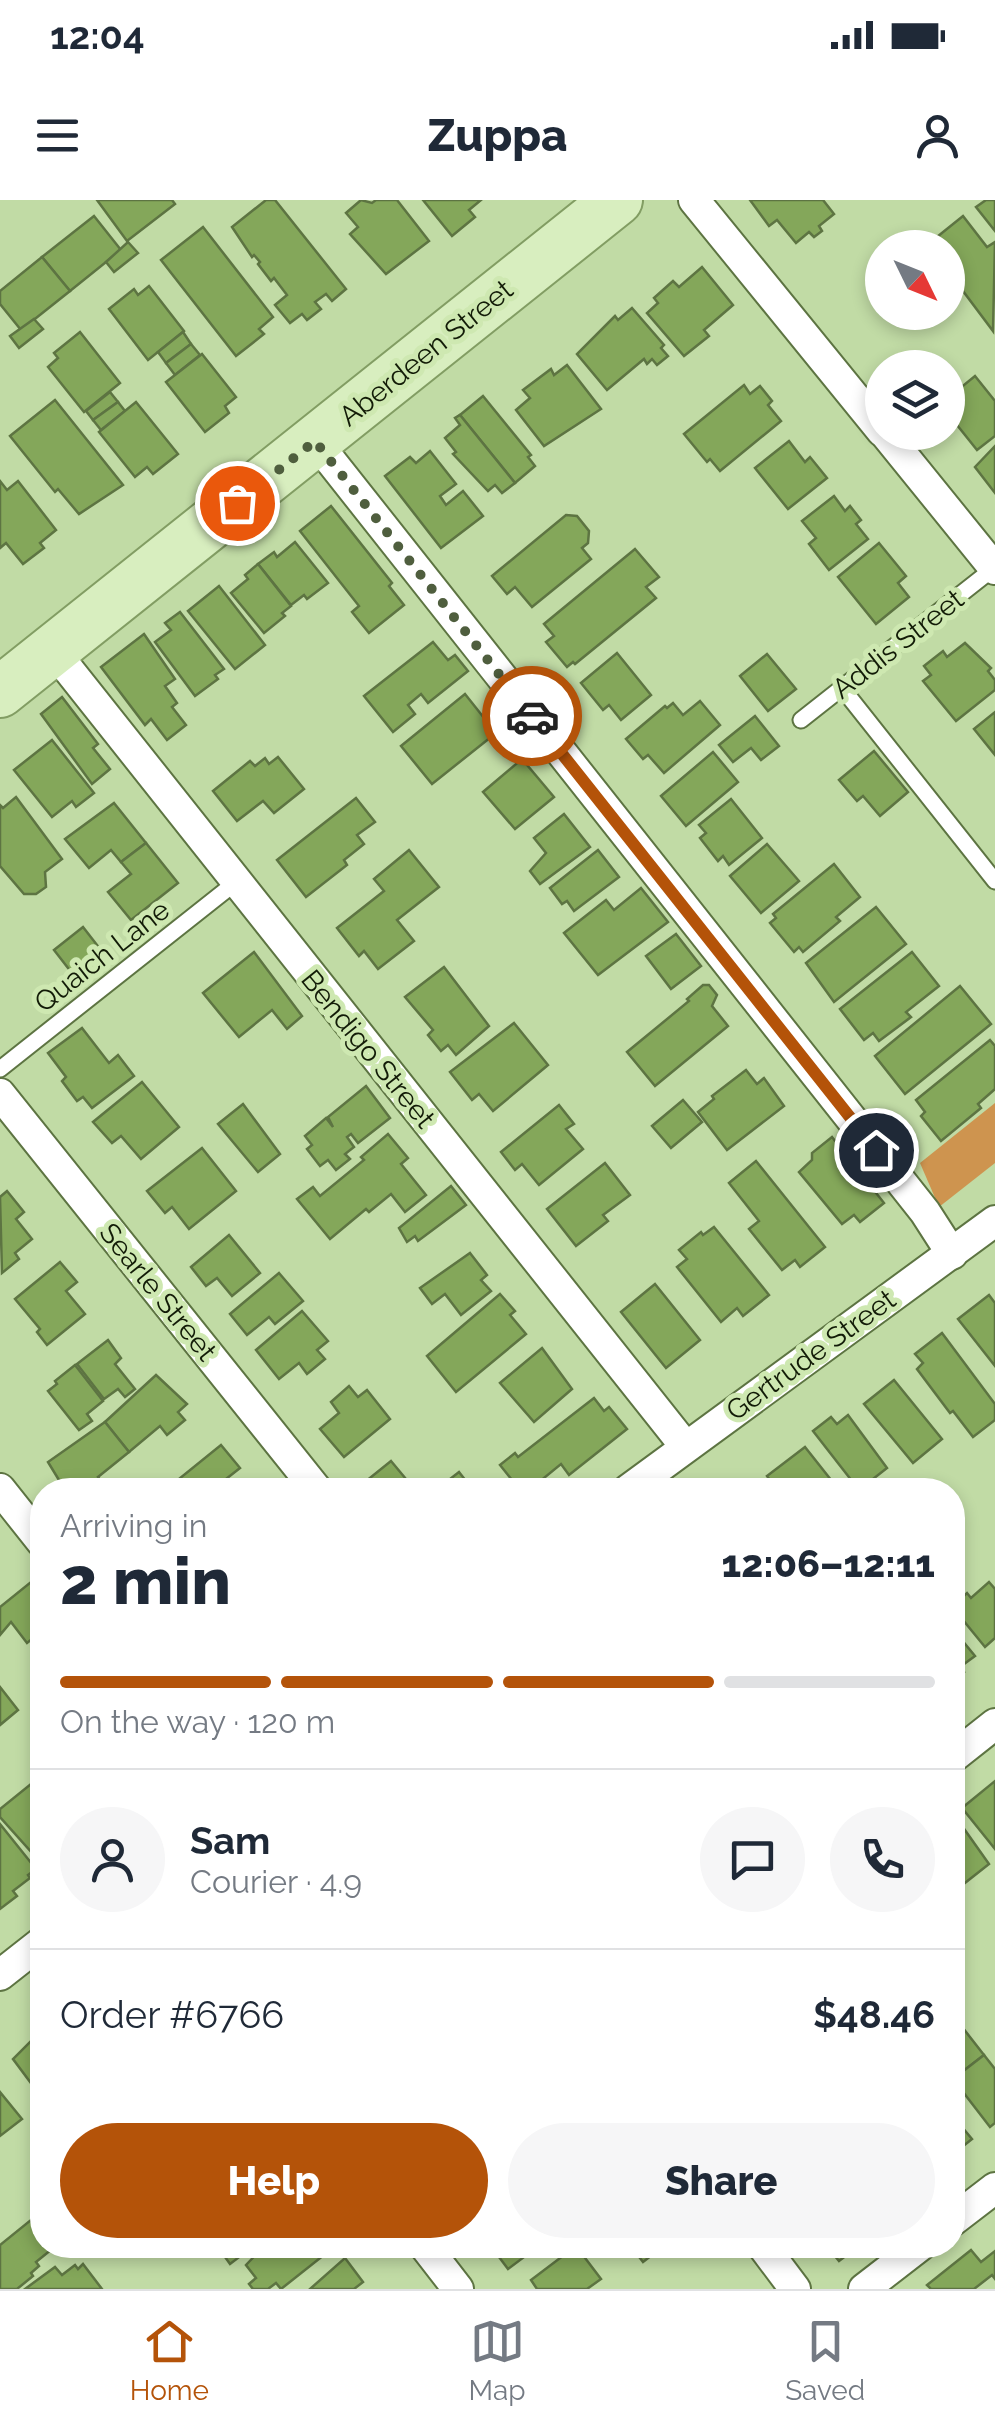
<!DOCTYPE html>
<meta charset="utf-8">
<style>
:root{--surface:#fff;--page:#f6f6f7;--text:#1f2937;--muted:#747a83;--line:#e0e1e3;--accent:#b45309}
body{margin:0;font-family:Raleway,sans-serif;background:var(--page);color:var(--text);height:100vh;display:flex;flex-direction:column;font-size:38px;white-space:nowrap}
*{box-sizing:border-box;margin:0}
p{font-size:32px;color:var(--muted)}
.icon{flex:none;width:55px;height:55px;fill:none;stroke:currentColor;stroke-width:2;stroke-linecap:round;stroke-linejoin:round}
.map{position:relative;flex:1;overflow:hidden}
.panel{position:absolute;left:30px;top:1278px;width:935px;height:780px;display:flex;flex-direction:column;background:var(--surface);border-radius:40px;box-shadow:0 5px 15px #0003}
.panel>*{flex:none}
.needle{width:65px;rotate:133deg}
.buttons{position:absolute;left:865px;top:30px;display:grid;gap:20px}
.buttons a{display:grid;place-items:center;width:100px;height:100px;border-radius:50%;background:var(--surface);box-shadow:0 5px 15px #0003;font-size:50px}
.pin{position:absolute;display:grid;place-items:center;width:85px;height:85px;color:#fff;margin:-42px;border:5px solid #fff;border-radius:50%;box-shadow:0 2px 10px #0007}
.courier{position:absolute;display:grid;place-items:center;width:100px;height:100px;margin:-50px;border:8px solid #b45309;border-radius:50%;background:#fff;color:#222;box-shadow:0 2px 12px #0007}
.overview em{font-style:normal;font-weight:800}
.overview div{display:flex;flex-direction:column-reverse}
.overview{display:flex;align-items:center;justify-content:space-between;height:170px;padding:0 30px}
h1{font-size:65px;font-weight:800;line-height:75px}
.bar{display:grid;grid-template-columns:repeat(4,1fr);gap:15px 10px;align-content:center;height:120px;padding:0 30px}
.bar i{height:12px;border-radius:8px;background:var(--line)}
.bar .on{background:var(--accent)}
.bar p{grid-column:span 4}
.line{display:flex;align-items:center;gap:25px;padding:0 30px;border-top:2px solid var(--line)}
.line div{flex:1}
.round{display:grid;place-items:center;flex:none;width:105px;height:105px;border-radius:52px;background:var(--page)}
.button{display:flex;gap:20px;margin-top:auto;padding:20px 30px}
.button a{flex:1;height:115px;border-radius:60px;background:var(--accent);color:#fff;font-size:40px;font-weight:800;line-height:115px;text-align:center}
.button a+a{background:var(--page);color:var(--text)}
.status{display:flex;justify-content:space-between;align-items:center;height:70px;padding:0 50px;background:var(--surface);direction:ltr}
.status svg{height:28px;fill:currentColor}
header{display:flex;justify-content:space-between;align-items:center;height:130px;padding:0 30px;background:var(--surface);font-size:45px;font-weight:800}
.menu{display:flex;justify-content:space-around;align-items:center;height:140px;border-top:2px solid var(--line);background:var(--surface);font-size:28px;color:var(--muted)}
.menu a{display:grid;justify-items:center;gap:5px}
.menu .on{color:var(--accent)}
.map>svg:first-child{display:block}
.green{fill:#ce944f}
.building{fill:#84a75a;stroke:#5d7442;stroke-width:2.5}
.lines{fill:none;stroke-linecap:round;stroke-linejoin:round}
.lane-casing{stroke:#5d7442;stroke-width:19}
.street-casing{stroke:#5d7442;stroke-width:34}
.primary-casing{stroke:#829d63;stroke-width:54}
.lane{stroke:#fff;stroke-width:15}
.street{stroke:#fff;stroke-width:30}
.primary{stroke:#d8eebf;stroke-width:50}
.done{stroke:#4f5e3e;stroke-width:10;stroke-dasharray:0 18}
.route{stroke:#b45309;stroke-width:12}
.labels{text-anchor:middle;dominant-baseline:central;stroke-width:10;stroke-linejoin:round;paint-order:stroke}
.street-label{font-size:28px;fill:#121b07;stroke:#cee8b1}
</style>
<div class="status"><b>12:04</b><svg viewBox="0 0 49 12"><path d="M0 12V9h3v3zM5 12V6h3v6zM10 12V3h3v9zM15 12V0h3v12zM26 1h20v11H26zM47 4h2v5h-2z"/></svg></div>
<header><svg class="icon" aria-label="menu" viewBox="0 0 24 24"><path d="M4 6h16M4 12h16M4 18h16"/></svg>Zuppa<svg class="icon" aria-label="person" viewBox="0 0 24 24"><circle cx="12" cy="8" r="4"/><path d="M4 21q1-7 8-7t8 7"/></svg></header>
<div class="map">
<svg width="995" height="2089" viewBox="0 0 995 2089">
<rect width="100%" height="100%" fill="#c1dba5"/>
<path class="green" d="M995 903V963L939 1007 920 963Z"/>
<g class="building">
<path d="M97 0H172L175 4 127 41Z"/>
<path d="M266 0H275L346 89 332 101 326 94 315 102 321 109 307 120 302 114 290 123 275 105 287 95 274 78 271 81 258 64 260 62 254 55 252 57 232 27Z"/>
<path d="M361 0 372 3 376 0H397L429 41 386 74 350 34 358 27 346 13Z"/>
<path d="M423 0H481L469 10 475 17 452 36Z"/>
<path d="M750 0H823L834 14 819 26 822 31 814 37 809 32 796 43 777 20 769 26Z"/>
<path d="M986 0H995V31L976 7Z"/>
<path d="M94 16 121 50 70 91 42 57Z"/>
<path d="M963 16 987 47 995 42 993 131 948 71V48L927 45Z"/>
<path d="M203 27 273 117 259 129 264 134 236 156 161 60Z"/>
<path d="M128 42 138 53 114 72 106 62Z"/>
<path d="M42 57 70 91 21 130 0 104V91Z"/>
<path d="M702 67 733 105 704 130 709 136 684 156 647 113 658 103 654 98 673 81 679 87Z"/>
<path d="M149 86 184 131 148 160 109 109 134 89 138 95Z"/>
<path d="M632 108 664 145 661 148 668 156 657 165 652 159 647 164 644 159 607 190 577 154 615 116 618 120Z"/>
<path d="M34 119 43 129 19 148 10 136Z"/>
<path d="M80 132 120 183 84 212 48 167 58 158 54 153Z"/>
<path d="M183 132 191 144 166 163 158 152Z"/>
<path d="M191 144 200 155 175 175 166 163Z"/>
<path d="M202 154 236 197 225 206 229 213 205 232 166 182Z"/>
<path d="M567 165 601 209 544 246 516 210 530 198 523 190 551 169 554 175Z"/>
<path d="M975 176 995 201V236L977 250 957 225 948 232V198Z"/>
<path d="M744 185 750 194 760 186 772 201 768 205 781 221 720 271 710 259 707 262 684 234Z"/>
<path d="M110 192 118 202 93 220 86 211Z"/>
<path d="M483 196 531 255 528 257 535 266 515 283 460 215Z"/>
<path d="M55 200 123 285 79 314 58 289 55 292 10 236Z"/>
<path d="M118 202 125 211 101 230 93 220Z"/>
<path d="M136 202 178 254 153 274 147 267 135 277 99 232Z"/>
<path d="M460 215 515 283 502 293 495 285 488 291 453 254 456 252 445 238 460 225 455 218Z"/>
<path d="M789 241 805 262 810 257 827 278 788 309 755 268Z"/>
<path d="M995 246V293L975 267Z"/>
<path d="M430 251 456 284 440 296 446 305 463 291 483 316 441 348 385 276 410 257 416 263Z"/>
<path d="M0 281 7 290 18 281 56 330 40 343 44 348 23 364 6 343 0 348Z"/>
<path d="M834 296 845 311 850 306 861 320 856 324 868 339 829 370 809 344 816 338 802 321Z"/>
<path d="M331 306 392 383 389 386 404 405 369 433 352 412 359 406 300 331Z"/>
<path d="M566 315 577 316 589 331 588 343 582 348 591 359 532 407 515 387 507 394 492 376Z"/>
<path d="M295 342 328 383 307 399 304 395 291 405 258 364 274 352 277 357Z"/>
<path d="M879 343 906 376 898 383 909 397 876 424 838 377Z"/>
<path d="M635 349 659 377 646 387 656 398 575 464 573 462 567 467 546 442 554 436 544 424Z"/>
<path d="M258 364 291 406 282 413 285 416 264 433 231 393 248 379 245 375Z"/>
<path d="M219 386 265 445 235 469 188 411Z"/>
<path d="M180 412 224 469 215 475 218 479 195 496 155 442 171 430 165 423Z"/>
<path d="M144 434 175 479 165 486 177 503 172 507 186 525 167 540 151 519 145 525 101 467Z"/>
<path d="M433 442 448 460 455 455 468 471 428 503 421 494 408 505 415 514 393 532 364 496Z"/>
<path d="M965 443 991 468 988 471 995 480V490L956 521 923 481 931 475 924 466 943 451 947 457Z"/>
<path d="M617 453 651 495 621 520 609 505 603 510 581 483Z"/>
<path d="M767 454 796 489 768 511 740 476Z"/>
<path d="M465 494 496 533 432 584 401 546Z"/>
<path d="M62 497 98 544 93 548 110 569 92 584 41 514Z"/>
<path d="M700 501 720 525 664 573 648 555 643 559 626 539 665 506 667 508 673 503 683 515Z"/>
<path d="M995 512V555L974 529Z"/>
<path d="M755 516 779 546 761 560 751 548 733 562 719 545Z"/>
<path d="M52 540 94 593 76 607 72 601 52 617 14 570Z"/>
<path d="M874 551 908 592 880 616 863 596 857 601 839 580Z"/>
<path d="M713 552 738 582 686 626 661 596Z"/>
<path d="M278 557 304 589 274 613 263 601 237 621 213 591 250 561 255 566 265 558 269 564Z"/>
<path d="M522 559 554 597 515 629 483 592Z"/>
<path d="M16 597 62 659 45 672 46 687 36 694H24L0 666V605L3 608Z"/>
<path d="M356 598 375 622 357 635 364 644 344 660 347 665 306 697 277 660Z"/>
<path d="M731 599 762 638 729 665 723 656 718 661 700 638 706 633 699 625Z"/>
<path d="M114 603 146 643 121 662 111 650 89 668 65 639Z"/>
<path d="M564 614 590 647 540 684 530 671 546 653 534 638Z"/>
<path d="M146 643 178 683 131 720 108 692 131 674 121 662Z"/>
<path d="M767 644 799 681 761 713 730 676Z"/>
<path d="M409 650 439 687 397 720 414 741 378 769 364 751 359 756 337 728 384 691 374 679Z"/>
<path d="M598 650 619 677 574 711 567 701 562 704 550 688Z"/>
<path d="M834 664 860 697 836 717 840 721 803 752 799 747 794 752 770 723 776 718 773 714Z"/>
<path d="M641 688 668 722 598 775 564 733 606 700 614 710Z"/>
<path d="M876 707 906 744 834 802 806 763Z"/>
<path d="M83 727 104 754 75 777 54 750Z"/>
<path d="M676 734 701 766 671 789 646 756Z"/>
<path d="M254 752 302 816 287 829 272 810 239 837 203 793Z"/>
<path d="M912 752 939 786 906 812 911 817 879 841 873 833 864 840 840 809Z"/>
<path d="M444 767 489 826 456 855 448 845 441 851 428 835 433 830 405 797Z"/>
<path d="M703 785H709L717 795 712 806 728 826 655 886 627 852 689 801 687 799Z"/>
<path d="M960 786 991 824 905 894 875 856Z"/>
<path d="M514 823 548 865 493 911 479 894 472 900 450 872Z"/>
<path d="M82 828 109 863 118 855 134 876 92 908 83 897 77 901 62 881 66 877 48 853Z"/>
<path d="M990 840 995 846V889L978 904 981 908 941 941 921 916 925 912 916 900Z"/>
<path d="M746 870 757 884 764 878 784 906 727 950 698 912 714 899 712 896Z"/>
<path d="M142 882 179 927 141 959 121 936 112 943 93 922Z"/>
<path d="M366 886 390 918 358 943 351 934 347 937 354 947 345 954 350 959 336 970 328 960 320 966 307 949 312 945 305 936 326 918 333 927 328 917Z"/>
<path d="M683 900 702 922 671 948 652 926Z"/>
<path d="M243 904 280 954 258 972 218 924Z"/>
<path d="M559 905 574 924 566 929 583 949 539 985 522 964 515 970 501 952Z"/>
<path d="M388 934 408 958 401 964 426 995 405 1012 391 994 369 1012 366 1009 330 1039 297 999 313 987 320 996 364 960 361 957Z"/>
<path d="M832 937 884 1003 860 1022 854 1015 842 1024 799 972 812 960V953Z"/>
<path d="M202 948 236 991 189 1029 172 1007 165 1013 147 991Z"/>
<path d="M756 961 825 1047 800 1067 795 1060 782 1070 749 1029 759 1021 729 983Z"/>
<path d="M605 963 630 995 603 1015 608 1021 576 1046 547 1009Z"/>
<path d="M451 986 466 1005 418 1041 415 1036 407 1042 399 1028Z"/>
<path d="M7 991 24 1012 16 1019 32 1039 15 1053 19 1059 2 1073 0 997Z"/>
<path d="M714 1027 769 1095 743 1116 737 1108 721 1122 677 1067 687 1059 679 1050 701 1032 703 1035Z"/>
<path d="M229 1035 260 1073 232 1096 217 1078 206 1086 191 1067Z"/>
<path d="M470 1053 487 1075 481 1080 491 1091 461 1115 445 1094 432 1104 420 1088Z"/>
<path d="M60 1062 77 1082 66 1091 85 1114 47 1145 37 1132 40 1129 15 1099Z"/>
<path d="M279 1073 303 1101 275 1124 269 1117 247 1135 230 1114Z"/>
<path d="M655 1084 700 1140 666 1168 621 1112Z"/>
<path d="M500 1094 515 1111 510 1115 526 1134 456 1192 427 1156Z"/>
<path d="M989 1095 995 1103V1166L958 1119Z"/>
<path d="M302 1111 328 1141 317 1150 325 1159 307 1174 299 1163 279 1179 256 1150Z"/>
<path d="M942 1133 995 1204V1220L973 1237 953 1211 950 1213 917 1169 923 1163 915 1154Z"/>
<path d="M108 1140 121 1158 115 1164 135 1189 125 1197 118 1189 104 1199 77 1164Z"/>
<path d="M542 1148 572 1189 534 1222 500 1183Z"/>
<path d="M75 1165 103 1201 87 1214 92 1221 79 1230 48 1191 57 1184 55 1181Z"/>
<path d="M156 1175 187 1204 178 1212 185 1220 167 1235 160 1226 129 1252 105 1222Z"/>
<path d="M894 1180 942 1239 913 1263 864 1204Z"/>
<path d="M349 1186 358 1197 367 1190 390 1219 344 1257 320 1229 339 1213 331 1202Z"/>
<path d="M594 1198 604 1211 609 1207 627 1229 569 1275 561 1264 539 1282 543 1290H520L500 1265 515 1253 518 1257Z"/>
<path d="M848 1215 887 1268 859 1290 813 1231 831 1217 837 1224Z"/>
<path d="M105 1222 129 1252 98 1277 105 1286 99 1290H65L48 1262Z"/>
<path d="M221 1245 240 1268 212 1290H172L169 1287Z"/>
<path d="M805 1247 839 1290H777L767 1276Z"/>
<path d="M391 1261 406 1279 393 1290H355Z"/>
<path d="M459 1272 473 1290H436Z"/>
<path d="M41 1374 42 1431 27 1443 11 1422 0 1435V1407Z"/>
<path d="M989 1382 995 1389V1438L985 1447 954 1409 960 1405 957 1402 967 1393 971 1398Z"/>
<path d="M952 1428 975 1456 960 1467 964 1472 952 1481Z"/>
<path d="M0 1487 18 1510 0 1525Z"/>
<path d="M995 1581V1649L962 1608Z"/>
<path d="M31 1584 42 1598V1664L0 1617V1609Z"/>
<path d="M955 1616 989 1664 956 1690 952 1686Z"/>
<path d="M0 1624 36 1669 28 1675 30 1678 13 1691 17 1696 0 1709Z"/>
<path d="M952 1814 984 1855 953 1879H952Z"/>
<path d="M42 1830V1898L13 1859Z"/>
<path d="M984 1855 995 1869V1923L990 1927 953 1879Z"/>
<path d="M0 1892 22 1919 0 1936Z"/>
<path d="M952 1915 972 1939 952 1955Z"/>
<path d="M42 2011V2045H57L36 2062 39 2066 31 2073 33 2076 17 2089H0V2045Z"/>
<path d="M221 2045H255L230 2064 218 2047Z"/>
<path d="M265 2045H325L329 2051 281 2089 276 2083 268 2089H253L249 2084 256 2078 246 2065Z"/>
<path d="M490 2045H540L508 2069Z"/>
<path d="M630 2045H665L643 2062Z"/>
<path d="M826 2045H860L839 2061Z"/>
<path d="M576 2046 601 2079 587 2089H537L531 2080Z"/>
<path d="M971 2050 981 2062 995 2051V2079L992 2075 974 2089H931L927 2085Z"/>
<path d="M345 2058 363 2082 354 2089H310Z"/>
<path d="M83 2064 102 2089H25L55 2067 62 2075 75 2065 78 2069Z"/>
</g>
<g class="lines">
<defs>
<g id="lane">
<path d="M842 488 995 681"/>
<path d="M801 520 994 368"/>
<path d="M0 869 235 683"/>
</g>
<g id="street">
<path d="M694 0 882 231"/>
<path d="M884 232 995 369"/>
<path d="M315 241 925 1012 952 1054"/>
<path d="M53 450 685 1246"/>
<path d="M0 894 317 1290"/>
<path d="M0 1289 42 1342"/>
<path d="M628 1290 995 1021"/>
<path d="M952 1558 995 1524"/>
<path d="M0 1775 42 1742"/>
<path d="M952 2021 995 1988"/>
<path d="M424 2045 458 2089"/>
<path d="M762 2045 795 2089"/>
<path d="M864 2089 921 2045"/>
</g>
<path id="primary" d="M0 492 617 0"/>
</defs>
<use href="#lane" class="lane-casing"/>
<use href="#street" class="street-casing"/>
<use href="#primary" class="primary-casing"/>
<use href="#lane" class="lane"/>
<use href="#street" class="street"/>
<use href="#primary" class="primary"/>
</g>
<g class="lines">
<path class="done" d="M237 303 315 241 532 516"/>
<path class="route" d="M532 516 876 950"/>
</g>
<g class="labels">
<g class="street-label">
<text transform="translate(426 153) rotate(-39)">Aberdeen Street</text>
<text transform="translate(898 444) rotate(-38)">Addis Street</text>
<text transform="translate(102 756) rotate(-38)">Quaich Lane</text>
<text transform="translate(368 849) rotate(51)">Bendigo Street</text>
<text transform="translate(158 1092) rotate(51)">Searle Street</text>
<text transform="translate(811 1155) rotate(-36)">Gertrude Street</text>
</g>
</g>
</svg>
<div class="buttons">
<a><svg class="needle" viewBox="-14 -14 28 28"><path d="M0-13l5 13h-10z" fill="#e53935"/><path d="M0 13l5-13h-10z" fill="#747a83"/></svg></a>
<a><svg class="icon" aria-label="layers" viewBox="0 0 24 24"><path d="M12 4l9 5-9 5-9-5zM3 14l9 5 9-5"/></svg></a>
</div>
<div class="pin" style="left:237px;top:303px;background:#ea580c"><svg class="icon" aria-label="bag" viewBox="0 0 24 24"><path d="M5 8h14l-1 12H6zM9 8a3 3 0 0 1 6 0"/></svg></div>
<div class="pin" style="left:876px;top:950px;background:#1f2937"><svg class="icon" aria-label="home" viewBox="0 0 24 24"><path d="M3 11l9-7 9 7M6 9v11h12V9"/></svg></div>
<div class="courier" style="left:532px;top:516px"><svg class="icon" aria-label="car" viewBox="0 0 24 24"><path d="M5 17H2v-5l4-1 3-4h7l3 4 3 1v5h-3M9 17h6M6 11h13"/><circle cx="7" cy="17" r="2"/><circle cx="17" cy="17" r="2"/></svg></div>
<section class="panel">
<div class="overview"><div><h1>2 min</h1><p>Arriving in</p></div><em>12:06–12:11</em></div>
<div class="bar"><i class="on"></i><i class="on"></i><i class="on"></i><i></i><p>On the way · 120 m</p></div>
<div class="line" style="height:180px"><a class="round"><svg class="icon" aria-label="person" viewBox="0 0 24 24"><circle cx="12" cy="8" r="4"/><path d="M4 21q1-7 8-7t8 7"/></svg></a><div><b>Sam</b><p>Courier · 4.9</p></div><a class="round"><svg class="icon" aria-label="chat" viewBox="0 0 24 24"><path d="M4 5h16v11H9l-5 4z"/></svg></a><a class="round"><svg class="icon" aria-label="phone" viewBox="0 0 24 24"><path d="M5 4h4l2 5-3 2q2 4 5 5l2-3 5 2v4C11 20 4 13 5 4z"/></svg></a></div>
<div class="line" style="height:130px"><div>Order #6766</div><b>$48.46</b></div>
<div class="button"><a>Help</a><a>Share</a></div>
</section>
</div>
<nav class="menu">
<a class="on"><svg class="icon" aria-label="home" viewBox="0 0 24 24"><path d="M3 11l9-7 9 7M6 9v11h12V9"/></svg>Home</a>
<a><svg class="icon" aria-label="map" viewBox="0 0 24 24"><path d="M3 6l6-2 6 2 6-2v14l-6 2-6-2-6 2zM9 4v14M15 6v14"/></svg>Map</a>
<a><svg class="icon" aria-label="saved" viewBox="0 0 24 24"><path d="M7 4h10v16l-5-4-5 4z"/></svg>Saved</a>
</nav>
